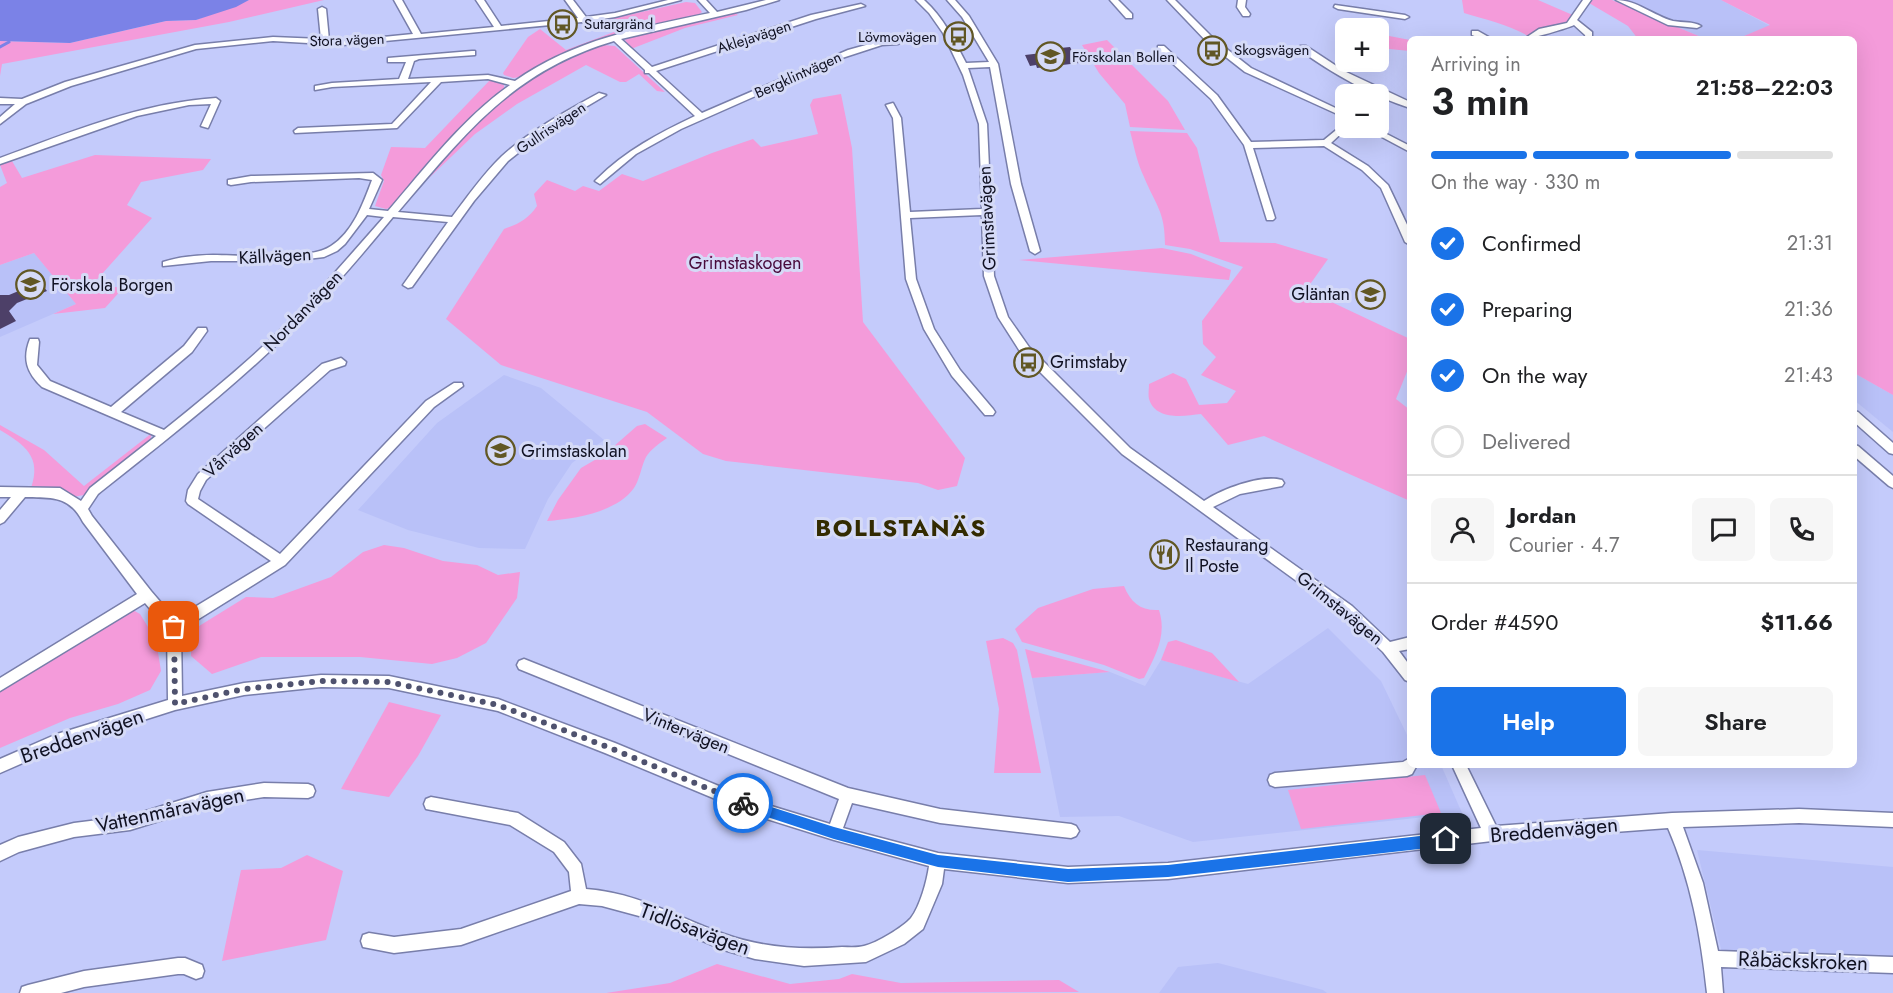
<!DOCTYPE html>
<meta charset="utf-8">
<style>
:root{--surface:#fff;--page:#f6f6f6;--text:#202124;--muted:#757577;--line:#e0e0e0;--accent:#1a73e8}
body{margin:0;font-family:Jost,sans-serif;background:var(--page);color:var(--text);height:100vh;display:flex;flex-direction:column;font-size:22px;white-space:nowrap}
*{box-sizing:border-box;margin:0}
p{font-size:20px;color:var(--muted)}
.icon{flex:none;width:33px;height:33px;fill:none;stroke:currentColor;stroke-width:2;stroke-linecap:round;stroke-linejoin:round}
.map{position:relative;flex:1;overflow:hidden}
.drawer{position:absolute;left:1407px;top:36px;width:450px;height:732px;display:flex;flex-direction:column;background:var(--surface);border-radius:9px;box-shadow:0 6px 24px #0002}
.drawer>*{flex:none}
.controls{position:absolute;left:1335px;top:18px;display:grid;gap:12px}
.controls a{display:grid;place-items:center;width:54px;height:54px;border-radius:9px;background:var(--surface);box-shadow:0 6px 24px #0002;font-size:30px}
.pin{position:absolute;display:grid;place-items:center;width:51px;height:51px;color:#fff;margin:-26px;border-radius:12px;box-shadow:0 3px 9px #0006}
.courier{position:absolute;display:grid;place-items:center;width:60px;height:60px;margin:-30px;border:4px solid #1a73e8;border-radius:50%;background:#fff;color:#222;box-shadow:0 2px 8px #0007}
.summary em{font-style:normal;font-weight:600}
.summary div{display:flex;flex-direction:column-reverse}
.summary{display:flex;align-items:center;justify-content:space-between;height:102px;padding:0 24px}
h1{font-size:39px;font-weight:600;line-height:45px}
.bar{display:grid;grid-template-columns:repeat(4,1fr);gap:9px 6px;align-content:center;height:72px;padding:0 24px}
.bar i{height:8px;border-radius:4px;background:var(--line)}
.bar .selected{background:var(--accent)}
.bar p{grid-column:span 4}
.line{display:flex;align-items:center;gap:15px;padding:0 24px;border-top:2px solid var(--line)}
.line div{flex:1}
.round{display:grid;place-items:center;flex:none;width:63px;height:63px;border-radius:9px;background:var(--page)}
ol{padding:0 24px;list-style:none}
li{display:flex;align-items:center;gap:18px;height:66px}
li p{margin-inline-start:auto}
li .icon{padding:6px;border-radius:50%;background:var(--accent);color:#fff;stroke-width:4}
li:last-child{color:var(--muted)}
li i{width:33px;height:33px;border:3px solid var(--line);border-radius:50%}
.primary-button{display:flex;gap:12px;margin-top:auto;padding:12px 24px}
.primary-button a{flex:1;height:69px;border-radius:9px;background:var(--accent);color:#fff;font-size:24px;font-weight:600;line-height:69px;text-align:center}
.primary-button a+a{background:var(--page);color:var(--text)}
.map>svg:first-child{display:block}
.built{fill:#b9c1f8}
.green{fill:#f49bda}
.water{fill:#7b82e7}
.lines{fill:none;stroke-linecap:round;stroke-linejoin:round}
.stream{stroke:#7b82e7;stroke-width:3}
.building{fill:#4d4068}
.minor-casing{stroke:#787eaa;stroke-width:3}
.minor{fill:#fff;fill-rule:evenodd}
.route{fill:#1a73e8}
.done{stroke:#4f526e;stroke-width:6;stroke-dasharray:0 10.8}
.labels{text-anchor:middle;dominant-baseline:central;stroke-width:6;stroke-linejoin:round;paint-order:stroke}
.far-poi-label{font-size:15px;fill:#101122;stroke:#d5daf7;text-anchor:start}
.far-street-label{font-size:15px;fill:#101122;stroke:#d5daf7}
.street-label{font-size:18px;fill:#101122;stroke:#d5daf7}
.park-label{font-size:18px;fill:#480a3b;stroke:#d5daf7}
.poi-label{font-size:18px;fill:#101122;stroke:#d5daf7;text-anchor:start}
.near-street-label{font-size:21px;fill:#101122;stroke:#d5daf7}
.district-label{font-size:24px;font-weight:bold;letter-spacing:1.5px;fill:#332b00;stroke:#d5daf7}
</style>
<div class="map">
<svg width="1893" height="993" viewBox="0 0 1893 993">
<rect width="100%" height="100%" fill="#c4cbfb"/>
<g class="built">
<path d="M1612 0H1721L1770 26 1737 39H1706Z"/>
<path d="M34 253 76 304 0 337V265Z"/>
<path d="M1854 373 1893 395V432L1854 400Z"/>
<path d="M504 375 541 388 604 440 572 463 548 499 525 549 479 548 408 530 358 510 437 423Z"/>
<path d="M1328 628 1381 681 1410 741V765H1441L1462 813 1193 842 1119 816 1060 817 1032 678 1110 672 1145 686 1161 660 1248 684Z"/>
<path d="M1697 850 1893 867V960L1722 953Z"/>
<path d="M1218 963 1323 990 1327 993H1159L1178 967Z"/>
</g>
<g class="green">
<path d="M249 0H324L229 22 2 64 0 76V41L70 43 166 21 196 20Z"/>
<path d="M1462 0H1538L1575 16 1566 25 1528 36C1510 25 1484 19 1464 13Z"/>
<path d="M1592 0H1612L1706 39H1638L1628 26 1589 3Z"/>
<path d="M1721 0H1893V395L1854 373V39H1737L1770 25Z"/>
<path d="M686 2 695 3 702 12 698 15 607 37 568 52 520 77 513 78 504 75 503 73 528 37 540 29 566 50 614 32 610 19Z"/>
<path d="M735 13 738 15 685 28 631 49 625 40 629 37Z"/>
<path d="M1379 34 1410 40V51L1379 48Z"/>
<path d="M1107 40 1168 101 1185 130 1130 127 1125 104 1099 73 1082 45Z"/>
<path d="M603 45 615 46 665 92 657 91 639 74 626 82H620L586 65 517 104 475 134 428 179C448 156 467 129 490 109 524 80 562 61 603 45Z"/>
<path d="M490 80 504 85V90L478 109 392 207 386 209 375 206 384 181 381 175 391 147 425 148Z"/>
<path d="M841 94 852 148 863 322 965 458 957 486 938 490 918 483 726 461 703 454 647 412 501 365 446 319 504 229C519 224 528 219 537 206L534 194 547 180 575 191 583 186 599 191 622 174 643 181 712 153 753 139 761 147 818 134 810 105 813 99Z"/>
<path d="M1130 131 1187 133 1197 148 1220 242 1275 243 1328 259 1306 290 1410 339V364L1396 399 1410 410V501L1264 436 1228 445 1201 414C1184 416 1156 421 1149 399 1148 395 1149 388 1149 384L1173 373 1186 379 1199 405 1227 403 1236 391 1201 375 1216 357 1203 344 1202 321 1243 267 1190 249 1165 245C1165 211 1156 206 1144 177 1137 163 1134 146 1130 131Z"/>
<path d="M95 155 211 159 203 170 141 182 127 205 152 218 93 284 123 288 105 308 53 314 76 304 34 253 0 265V187L7 183 0 165 12 161 22 178Z"/>
<path d="M1162 248 1191 254 1231 270 1229 280 1019 260Z"/>
<path d="M645 424 667 438C660 443 650 450 646 457 641 467 640 479 634 488 617 512 575 519 547 521L558 500 581 468 605 454 637 426Z"/>
<path d="M0 425 44 450 84 486 152 433 149 444 84 495 73 497 31 488C42 457 25 445 0 430Z"/>
<path d="M384 545 404 548 443 561 477 565 498 575 520 572 517 598 486 643 457 658 432 664 360 657H261L212 674 191 656V631L246 597 273 598 331 577 363 552Z"/>
<path d="M1124 586C1131 603 1141 611 1159 610 1167 635 1156 655 1144 678L1139 679 1104 665 1022 642 1015 629 1038 608 1093 589Z"/>
<path d="M131 609 140 614 156 640 161 671 150 690 118 704 70 718 0 748V689Z"/>
<path d="M1003 638 1013 643 1017 650 1041 773H994L999 709 986 641Z"/>
<path d="M1176 640 1212 653 1239 682 1161 660 1168 642Z"/>
<path d="M1025 649 1110 672 1032 678Z"/>
<path d="M389 702 441 715 418 756 389 797 341 789Z"/>
<path d="M1425 775 1441 813 1301 829 1288 790Z"/>
<path d="M307 855 343 871 326 940 222 961 241 870 281 868Z"/>
<path d="M717 964 790 984 839 979 852 974 901 983 1059 980 1079 992 606 993 670 983Z"/>
</g>
<path class="water" d="M0 0H249L236 7 196 20 166 21 70 43 0 41Z"/>
<g class="lines">
<path class="stream" d="M0 47 9 42"/>
</g>
<g class="building">
<path d="M1070 47 1079 63 1037 68 1036 65 1030 66 1025 55 1042 53 1041 50Z"/>
<path d="M40 282 47 291 17 303 9 311 16 321 0 329V295H9Z"/>
</g>
<g class="lines">
<defs>
<g id="minor">
<path d="M394 0H402L421 34 494 27 476 0H484L501 26 578 18 565 0H573L586 17 615 13 668 0H681L615 17 589 21 585 23 582 22 343 45 273 41 196 49 71 86 26 104 0 124V117L15 104H0V98L22 99 65 82 195 45 273 37 321 39 318 9 322 7 326 9 329 40 343 41 413 34Z"/>
<path d="M698 0H706L717 12 766 0H779L746 10 621 39 652 67 811 15 861 4 865 6 816 19 656 71 702 113 848 50 884 40H898L902 42 898 44 882 45 839 59 681 129 636 154 600 184 595 181 597 179C625 151 659 133 695 116L649 73H645V70L614 41C512 71 464 135 398 212L452 217C468 196 483 174 502 156 531 130 565 112 599 93L606 95 547 130 508 161 474 201 412 287 408 288 403 285 448 222 393 217C361 256 329 294 293 329 232 389 165 441 98 494L88 509 92 516 151 591 175 619 271 561 188 504 186 501 188 490 198 474 322 364 341 358 346 362 345 365 330 370 206 480 200 491 198 499 280 554 426 401 454 383H462L463 386 434 407 285 565 181 630 182 696 244 683 321 675 389 676 498 699 615 743 755 801 830 824 839 799 519 669 517 665 519 661 524 659 848 788 940 809 1071 824 1076 826 1079 831 1076 836 1071 838 940 823 852 803 843 828 938 853 1068 867 1168 863 1481 828 1452 765H1466L1496 826 1672 813 1799 809 1893 813V827L1799 823 1683 827 1703 883 1718 951 1893 957V973L1721 967 1723 993H1707C1701 936 1691 881 1668 828L1492 841 1168 879 1068 883 944 869 942 884 923 929 904 944 866 962 804 966 755 959 724 950 654 920 602 906 579 904 461 945 394 953 363 947 361 941 363 935 369 933 394 937 461 929 571 891 569 872 554 852 510 825 426 809 424 804 426 799 431 797 518 813 564 842 581 864 586 889C639 893 676 917 724 934 763 948 802 950 842 947 849 947 857 948 864 946 877 943 903 927 911 918 920 906 927 881 929 866L834 840 754 815 605 753 498 711 389 688 321 687 244 695 175 710 59 747 0 773V759L57 734 168 700 167 629 145 603 0 691V678L137 594 83 522C69 495 52 498 25 497L4 522 0 524V510L11 497H0V487L60 488 81 501 90 488 156 436 42 387C27 373 22 359 30 339H38L39 342 37 365 50 381 111 407 184 346 198 328H206L207 331 192 352 121 412 164 430C215 389 266 347 311 299 336 272 360 244 384 217L367 215 345 244 337 251 324 257 290 261H211L163 266V262C179 257 196 255 213 255 241 255 309 261 331 246 353 232 363 204 372 180L359 178 251 182 231 185 228 184V180L251 176 373 173 382 180 369 209 388 211C426 167 462 119 510 85L488 79 441 82 397 128 295 133 294 131 298 128 392 124 431 82 332 87 315 90V86L332 83 399 79 406 62H388V58L472 51H475V55L419 59 414 61 408 79 488 75 515 81C573 40 642 27 710 13Z"/>
<path d="M916 0H924C944 18 954 40 966 63L989 62 962 17 947 0H955L969 16 998 64 1021 184 1040 251 1035 254 1030 251 1011 184 990 67 968 68 987 124 994 276 1008 317 1029 347 1130 448 1204 501C1222 489 1261 474 1282 480L1284 483 1282 486 1240 494 1213 507 1352 606 1390 642 1410 637V649L1399 651 1410 666V682L1405 680 1383 652 1342 614 1122 454 1021 353 998 317 984 276 982 215 910 218 916 279 934 329 960 370 993 409 995 412 993 415H985L952 376 924 329 906 279 893 118 886 105 893 103 901 118 910 212 982 209 979 124 963 75 943 33 929 13Z"/>
<path d="M1110 0H1118L1132 14V18H1126Z"/>
<path d="M1167 0H1175L1214 39 1251 68 1346 113V118L1245 72 1208 43Z"/>
<path d="M1238 0H1246L1245 7 1250 14 1249 16H1243L1237 7Z"/>
<path d="M1583 0H1591L1577 20 1592 32V39H1586L1585 35 1574 25C1568 28 1531 39 1524 39L1539 29 1567 23Z"/>
<path d="M1616 0C1637 0 1654 16 1673 21 1683 23 1693 21 1701 26L1697 28 1668 25Z"/>
<path d="M1335 5 1405 15 1409 17 1405 19 1338 9 1334 7Z"/>
<path d="M1472 31H1478L1492 39H1482L1472 35Z"/>
<path d="M1158 46H1164L1217 95 1251 142 1324 140 1346 122V128H1347L1331 143 1368 166 1388 185 1410 231V245L1405 242 1381 188 1362 170 1324 146 1253 148 1275 218 1273 220H1267L1244 145 1211 99 1158 50Z"/>
<path d="M1300 46H1306L1344 71 1410 102V108C1373 96 1331 73 1300 50Z"/>
<path d="M216 98 220 101 208 128 201 126 211 104 189 105 137 116 0 164V158C71 132 140 103 216 98Z"/>
<path d="M1365 128H1375L1410 146V152Z"/>
<path d="M1854 411 1858 412 1893 443V454L1889 453 1854 422Z"/>
<path d="M1854 445 1858 446 1893 476V488L1889 486 1854 456Z"/>
<path d="M1410 758V765H1417L1412 774 1407 776 1275 787 1270 785 1268 780 1270 775 1275 773 1403 762Z"/>
<path d="M264 783 308 784 313 786 315 791 313 796 308 798 264 797 207 806 130 830 74 837 19 852 0 861V845L18 837 74 823 130 816 207 792Z"/>
<path d="M178 958H185L202 965 204 971 202 977 196 979 184 974H178L84 987 61 993H20L22 987 28 985 84 971Z"/>
</g>
</defs>
<use href="#minor" class="minor-casing"/>
<use href="#minor" class="minor"/>
</g>
<path class="route" d="M743 798 834 827 938 855 1068 869 1168 865 1446 833 1452 839 1446 846 1168 877 1068 882 938 867 834 839 743 809 737 803Z"/>
<g class="lines">
<path class="done" d="M174 627 175 704 244 689 321 681 389 682 498 705 610 748 743 803"/>
</g>
<defs>
<symbol id="bus-ring" viewBox="-11 -11 22 22"><circle r="9.5" fill="#d5daf7" stroke="#615724" stroke-width="1.5"/><path d="M-5-6H5V4H4V6H2V4H-2V6H-4V4H-5ZM-3.5-4V0h7V-4ZM-3.5 1.2v1.5H-2V1.2ZM2 1.2v1.5H3.5V1.2Z" fill="#615724"/></symbol>
<symbol id="school-ring" viewBox="-11 -11 22 22"><circle r="9.5" fill="#d5daf7" stroke="#615724" stroke-width="1.5"/><path d="M0-5L7-2L0 1L-7-2ZM-4 1L0 2.5L4 1V4Q0 6-4 4Z" fill="#615724"/></symbol>
<symbol id="restaurant-ring" viewBox="-11 -11 22 22"><circle r="9.5" fill="#d5daf7" stroke="#615724" stroke-width="1.5"/><path d="M-5-6h1v4h1v-4h1v4h1v-4h1v5L-1.5 .5V6h-2V.5L-5-1ZM5-6V6H3V1.5H1.5Q1.5-4 5-6Z" fill="#615724"/></symbol>
</defs>
<g fill-rule="evenodd">
<use href="#bus-ring" x="546" y="8" width="33" height="33"/>
<use href="#bus-ring" x="942" y="20" width="33" height="33"/>
<use href="#bus-ring" x="1196" y="34" width="33" height="33"/>
<use href="#school-ring" x="1034" y="40" width="33" height="33"/>
<use href="#school-ring" x="14" y="268" width="33" height="33"/>
<use href="#school-ring" x="1354" y="278" width="33" height="33"/>
<use href="#bus-ring" x="1012" y="346" width="33" height="33"/>
<use href="#school-ring" x="484" y="434" width="33" height="33"/>
<use href="#restaurant-ring" x="1148" y="538" width="33" height="33"/>
</g>
<g class="labels">
<g class="far-poi-label">
<text x="584" y="24">Sutargränd</text>
<text x="937" y="37" text-anchor="end">Lövmovägen</text>
<text x="1234" y="50">Skogsvägen</text>
<text x="1072" y="57">Förskolan Bollen</text>
</g>
<g class="far-street-label">
<text transform="translate(754 37) rotate(-18)">Aklejavägen</text>
<text transform="translate(347 40) rotate(-2)">Stora vägen</text>
<text transform="translate(798 75) rotate(-24)">Bergklintvägen</text>
<text transform="translate(551 128) rotate(-34)">Gullrisvägen</text>
</g>
<g class="street-label">
<text transform="translate(987 218) rotate(-93)">Grimstavägen</text>
<text transform="translate(275 256) rotate(-3)">Källvägen</text>
<text transform="translate(303 311) rotate(-46)">Nordanvägen</text>
<text transform="translate(233 450) rotate(-42)">Vårvägen</text>
<text transform="translate(1340 608) rotate(39)">Grimstavägen</text>
<text transform="translate(686 731) rotate(22)">Vintervägen</text>
</g>
<g class="park-label">
<text x="745" y="263">Grimstaskogen</text>
</g>
<g class="poi-label">
<text x="51" y="285">Förskola Borgen</text>
<text x="1350" y="294" text-anchor="end">Gläntan</text>
<text x="1050" y="362">Grimstaby</text>
<text x="521" y="451">Grimstaskolan</text>
<text x="1185" y="545">Restaurang<tspan x="1185" dy="21">Il Poste</tspan></text>
</g>
<g class="near-street-label">
<text transform="translate(82 736) rotate(-19)">Breddenvägen</text>
<text transform="translate(170 810) rotate(-12)">Vattenmåravägen</text>
<text transform="translate(1554 830) rotate(-5)">Breddenvägen</text>
<text transform="translate(695 929) rotate(20)">Tidlösavägen</text>
<text transform="translate(1803 961) rotate(2)">Råbäckskroken</text>
</g>
<g class="district-label">
<text x="901" y="527">BOLLSTANÄS</text>
</g>
</g>
</svg>
<div class="controls">
<a>+</a>
<a>−</a>
</div>
<div class="pin" style="left:174px;top:627px;background:#ea580c"><svg class="icon" aria-label="bag" viewBox="0 0 24 24"><path d="M5 8h14l-1 12H6zM9 8a3 3 0 0 1 6 0"/></svg></div>
<div class="pin" style="left:1446px;top:839px;background:#1f2937"><svg class="icon" aria-label="home" viewBox="0 0 24 24"><path d="M3 11l9-7 9 7M6 9v11h12V9"/></svg></div>
<div class="courier" style="left:743px;top:803px"><svg class="icon" aria-label="bike" viewBox="0 0 24 24"><circle cx="6" cy="16" r="4"/><circle cx="18" cy="16" r="4"/><path d="M6 16l4-8h5l3 8M10 8l3 8H6M13 5h3"/></svg></div>
<section class="drawer">
<div class="summary"><div><h1>3 min</h1><p>Arriving in</p></div><em>21:58–22:03</em></div>
<div class="bar"><i class="selected"></i><i class="selected"></i><i class="selected"></i><i></i><p>On the way · 330 m</p></div>
<ol>
<li><svg class="icon" aria-label="check" viewBox="0 0 24 24"><path d="M5 12l5 5 9-10"/></svg>Confirmed<p>21:31</p></li>
<li><svg class="icon" aria-label="check" viewBox="0 0 24 24"><path d="M5 12l5 5 9-10"/></svg>Preparing<p>21:36</p></li>
<li><svg class="icon" aria-label="check" viewBox="0 0 24 24"><path d="M5 12l5 5 9-10"/></svg>On the way<p>21:43</p></li>
<li><i></i>Delivered</li>
</ol>
<div class="line" style="height:108px"><a class="round"><svg class="icon" aria-label="person" viewBox="0 0 24 24"><circle cx="12" cy="8" r="4"/><path d="M4 21q1-7 8-7t8 7"/></svg></a><div><b>Jordan</b><p>Courier · 4.7</p></div><a class="round"><svg class="icon" aria-label="chat" viewBox="0 0 24 24"><path d="M4 5h16v11H9l-5 4z"/></svg></a><a class="round"><svg class="icon" aria-label="phone" viewBox="0 0 24 24"><path d="M5 4h4l2 5-3 2q2 4 5 5l2-3 5 2v4C11 20 4 13 5 4z"/></svg></a></div>
<div class="line" style="height:78px"><div>Order #4590</div><b>$11.66</b></div>
<div class="primary-button"><a>Help</a><a>Share</a></div>
</section>
</div>
